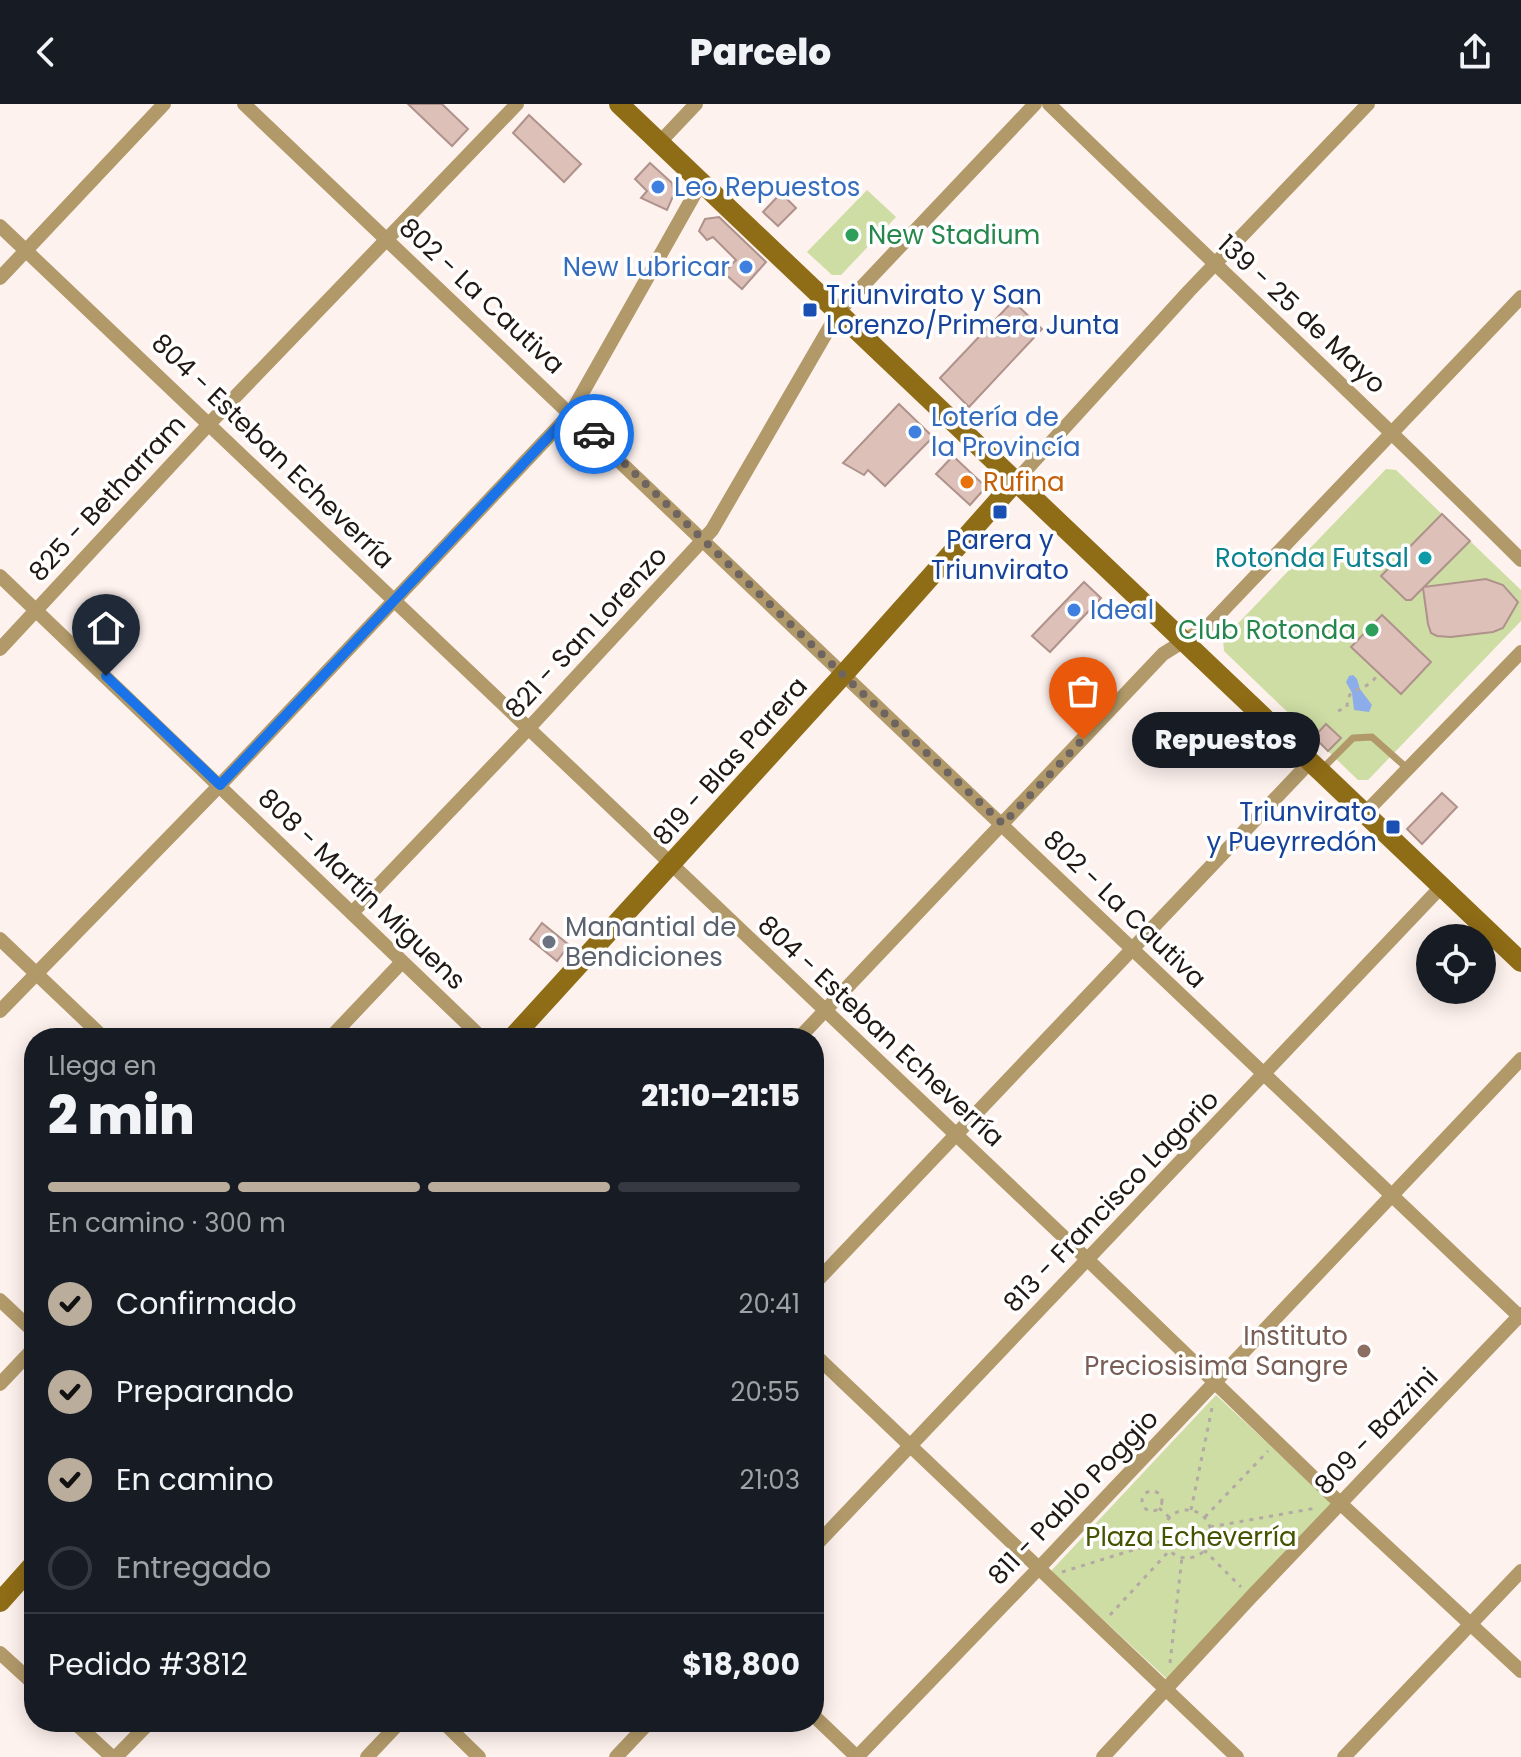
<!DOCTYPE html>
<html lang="es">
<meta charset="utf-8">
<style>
:root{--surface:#171b24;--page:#20242c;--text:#f1f3f6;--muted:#9ea1a6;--line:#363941;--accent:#bbad9c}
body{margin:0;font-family:Poppins,sans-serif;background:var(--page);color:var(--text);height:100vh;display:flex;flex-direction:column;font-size:30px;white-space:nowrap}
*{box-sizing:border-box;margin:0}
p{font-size:26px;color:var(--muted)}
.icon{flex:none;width:44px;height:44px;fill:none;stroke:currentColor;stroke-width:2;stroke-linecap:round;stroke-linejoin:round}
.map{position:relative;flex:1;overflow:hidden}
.sheet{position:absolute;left:24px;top:924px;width:800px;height:704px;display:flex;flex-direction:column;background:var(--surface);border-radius:32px;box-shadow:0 4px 20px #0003}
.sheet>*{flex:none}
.tools{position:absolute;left:1416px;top:820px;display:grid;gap:16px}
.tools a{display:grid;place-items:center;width:80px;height:80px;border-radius:50%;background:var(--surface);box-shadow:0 4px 20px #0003;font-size:40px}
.pin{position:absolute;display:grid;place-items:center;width:68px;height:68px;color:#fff;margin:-82px -34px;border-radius:50% 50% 50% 0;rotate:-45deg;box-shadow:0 0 8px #0007}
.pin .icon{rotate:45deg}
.courier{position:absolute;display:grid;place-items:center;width:80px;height:80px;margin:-40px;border:6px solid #1a73e8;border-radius:50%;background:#fff;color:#222;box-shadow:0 2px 10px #0007}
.bubble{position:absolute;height:56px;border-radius:28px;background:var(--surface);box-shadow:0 4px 20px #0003;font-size:26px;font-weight:800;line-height:56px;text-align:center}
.summary em{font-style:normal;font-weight:800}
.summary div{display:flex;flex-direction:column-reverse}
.summary{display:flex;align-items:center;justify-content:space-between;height:136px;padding:0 24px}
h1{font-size:52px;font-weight:800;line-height:60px}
.bar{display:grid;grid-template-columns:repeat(4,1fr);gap:12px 8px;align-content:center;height:96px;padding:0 24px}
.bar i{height:10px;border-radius:6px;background:var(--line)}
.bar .on{background:var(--accent)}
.bar p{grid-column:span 4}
.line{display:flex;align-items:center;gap:20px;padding:0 24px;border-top:2px solid var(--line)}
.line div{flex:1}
ol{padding:0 24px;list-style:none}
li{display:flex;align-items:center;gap:24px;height:88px}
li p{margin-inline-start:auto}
li .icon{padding:8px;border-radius:50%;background:var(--accent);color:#111;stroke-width:4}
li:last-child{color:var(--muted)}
li i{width:44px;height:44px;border:4px solid var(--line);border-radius:50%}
header{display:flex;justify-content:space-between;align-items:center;height:104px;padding:0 24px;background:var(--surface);font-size:36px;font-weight:800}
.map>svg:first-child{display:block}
.green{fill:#cddda3}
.water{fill:#8dadea}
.building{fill:#ddc0b8;stroke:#ae928b;stroke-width:2}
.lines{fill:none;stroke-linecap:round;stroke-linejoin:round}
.path{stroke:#b4a9a5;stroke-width:3;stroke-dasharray:4 6;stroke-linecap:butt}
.lane{stroke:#b19969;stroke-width:7}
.street{stroke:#b19969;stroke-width:14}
.secondary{stroke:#8f6c16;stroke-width:20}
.done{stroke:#6e6460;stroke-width:8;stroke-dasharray:0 14.4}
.route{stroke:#1a73e8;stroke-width:10}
.shop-dot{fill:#3f7fe0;stroke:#fff;stroke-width:3}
.leisure-dot{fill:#2e9e5b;stroke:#fff;stroke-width:3}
.transit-dot{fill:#1a4fb4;stroke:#fff;stroke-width:3}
.food-dot{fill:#e8710a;stroke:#fff;stroke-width:3}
.culture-dot{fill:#0f9aa8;stroke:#fff;stroke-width:3}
.worship-dot{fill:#6b7280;stroke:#fff;stroke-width:3}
.education-dot{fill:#8d6e63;stroke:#fff;stroke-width:3}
.labels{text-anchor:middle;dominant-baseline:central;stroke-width:7;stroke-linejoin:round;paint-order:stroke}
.shop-label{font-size:26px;fill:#366cbe;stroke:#fff;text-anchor:start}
.leisure-label{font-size:26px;fill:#27864d;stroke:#fff;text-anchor:start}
.transit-label{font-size:26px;fill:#164399;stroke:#fff;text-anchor:start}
.street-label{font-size:26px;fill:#211814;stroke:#fff}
.food-label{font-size:26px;fill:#c56008;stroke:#fff;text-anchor:start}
.culture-label{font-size:26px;fill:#0d838f;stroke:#fff;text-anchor:end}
.worship-label{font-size:26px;fill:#5b616d;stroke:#fff;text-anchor:start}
.education-label{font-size:26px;fill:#785e54;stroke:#fff;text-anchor:end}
.park-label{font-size:26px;fill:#445300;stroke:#fff}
</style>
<header><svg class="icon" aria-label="back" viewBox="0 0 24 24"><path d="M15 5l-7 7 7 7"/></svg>Parcelo<svg class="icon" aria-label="share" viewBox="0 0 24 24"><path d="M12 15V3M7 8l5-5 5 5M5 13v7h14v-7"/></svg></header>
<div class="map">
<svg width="1521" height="1653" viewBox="0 0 1521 1653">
<rect width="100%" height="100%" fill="#fef2ee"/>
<g class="green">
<path d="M867 86 896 113 841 171H832L807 148Z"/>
<path d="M1386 365 1396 366 1521 486V517L1368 676H1358L1224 547 1223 535Z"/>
<path d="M1216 1291 1332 1399 1167 1575 1051 1467Z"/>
</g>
<path class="water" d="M1353 571 1357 575 1360 585 1372 601 1369 608 1354 606 1352 589 1346 578 1349 572Z"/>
<g class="building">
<path d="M408 0H442L468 25 452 42Z"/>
<path d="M529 11 581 60 564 78 513 29Z"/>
<path d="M650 59 672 79 674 90 667 106 641 94 647 87 635 75Z"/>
<path d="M781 89 796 104 778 122 763 108Z"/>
<path d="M719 113 766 158 742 185 724 169 736 156 713 133 707 136 699 127 705 115Z"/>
<path d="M1013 197 1042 225 969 303 940 274Z"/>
<path d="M899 300 933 333 885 382 868 366 864 371 843 359Z"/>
<path d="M953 352 986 383 970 401 936 370Z"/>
<path d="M1442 410 1470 437 1424 483 1486 475 1503 481 1518 498 1503 524 1493 528 1451 533 1437 532 1431 529 1428 520 1423 484 1411 496H1406L1381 472Z"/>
<path d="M1084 478 1101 494 1050 548 1032 532Z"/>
<path d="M1382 511 1431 558 1401 590 1351 543Z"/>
<path d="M1326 620 1341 634 1328 647 1314 633Z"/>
<path d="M1442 689 1457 703 1422 740 1407 725Z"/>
<path d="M542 819 569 841 557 857 530 835Z"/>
</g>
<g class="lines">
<g class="path">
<path d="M1338 607 1347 603C1348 584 1356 588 1369 580 1373 577 1376 573 1379 569"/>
<circle cx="1152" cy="1397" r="10"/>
<path d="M1159 1404 1170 1414"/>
<path d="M1191 1406 1212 1304"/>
<circle cx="1187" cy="1430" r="24"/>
<path d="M1205 1413 1268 1347"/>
<path d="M1210 1423 1316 1404"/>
<path d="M1204 1446 1241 1483"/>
<path d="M1062 1468 1165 1436"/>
<path d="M1110 1511 1170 1446"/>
<path d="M1170 1559 1182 1453"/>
</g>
<path class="lane" d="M1323 664 1353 634 1372 633 1408 665"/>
<g class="street">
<path d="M244 0C670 404 1094 811 1521 1214"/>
<path d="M1049 0C1206 153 1366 301 1521 456"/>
<path d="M660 38 696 0"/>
<path d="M0 122 1088 1156 1340 1399 1521 1567"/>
<path d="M0 174 164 0"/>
<path d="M1015 378 1189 187 1368 0"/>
<path d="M0 472 482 934"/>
<path d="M0 545 210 319 517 0"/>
<path d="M1365 709 1521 548"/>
<path d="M352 809 528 625 712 426 839 207 1035 0"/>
<path d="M0 835 104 934"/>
<path d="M0 907 220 681 571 309 702 77"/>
<path d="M330 934 401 859"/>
<path d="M799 934 1163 550 1208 522 1521 193"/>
<path d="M814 1180 1310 658"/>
<path d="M0 1196 34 1228"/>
<path d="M814 1250 1237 1653"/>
<path d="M0 1280 34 1244"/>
<path d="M814 1443 1441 783"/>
<path d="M0 1549 34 1580"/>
<path d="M814 1612 857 1653"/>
<path d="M74 1618 112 1653"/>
<path d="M443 1618 479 1653"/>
<path d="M116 1653 150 1618"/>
<path d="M367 1653 400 1618"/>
<path d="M616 1653 649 1618"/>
<path d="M857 1653 1038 1465 1521 955"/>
<path d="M1103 1653 1251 1493 1521 1210"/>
<path d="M1344 1653 1521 1467"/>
</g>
<g class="secondary">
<path d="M619 0 1521 858"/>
<path d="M512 934 843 571 1015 378"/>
<path d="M0 1498 34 1460"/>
</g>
</g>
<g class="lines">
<path class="done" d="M594 330 843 571 1003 720 1083 635"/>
<path class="route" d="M106 572 220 681 571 309 594 330"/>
</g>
<g class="shop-dot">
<circle cx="658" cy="83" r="8"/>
<circle cx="746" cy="163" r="8"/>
<circle cx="915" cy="328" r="8"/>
<circle cx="1074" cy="506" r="8"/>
</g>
<g class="leisure-dot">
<circle cx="852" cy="131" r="8"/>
<circle cx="1372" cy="526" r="8"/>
</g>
<g class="transit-dot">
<rect x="802" y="198" width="16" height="16" rx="4"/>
<rect x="992" y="400" width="16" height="16" rx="4"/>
<rect x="1385" y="715" width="16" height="16" rx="4"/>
</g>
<circle class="food-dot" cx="967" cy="378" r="8"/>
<circle class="culture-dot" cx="1425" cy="454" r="8"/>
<circle class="worship-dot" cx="549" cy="838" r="8"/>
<circle class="education-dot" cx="1364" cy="1247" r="8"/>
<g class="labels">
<g class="shop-label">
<text x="674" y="83">Leo Repuestos</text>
<text x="730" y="163" text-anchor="end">New Lubricar</text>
<text x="931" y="313">Lotería de<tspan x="931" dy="30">la Provincía</tspan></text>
<text x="1090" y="506">Ideal</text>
</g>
<g class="leisure-label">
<text x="868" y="131">New Stadium</text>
<text x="1356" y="526" text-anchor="end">Club Rotonda</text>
</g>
<g class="transit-label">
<text x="826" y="191">Triunvirato y San<tspan x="826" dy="30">Lorenzo/Primera Junta</tspan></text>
<text x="1000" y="436" text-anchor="middle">Parera y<tspan x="1000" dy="30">Triunvirato</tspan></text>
<text x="1377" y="708" text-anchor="end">Triunvirato<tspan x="1377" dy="30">y Pueyrredón</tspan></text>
</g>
<g class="street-label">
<text transform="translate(482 192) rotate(43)">802 - La Cautiva</text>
<text transform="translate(1302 210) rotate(43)">139 - 25 de Mayo</text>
<text transform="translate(273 347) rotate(44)">804 - Esteban Echeverría</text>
<text transform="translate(107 394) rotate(-47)">825 - Betharram</text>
<text transform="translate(586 528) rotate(-47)">821 - San Lorenzo</text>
<text transform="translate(730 657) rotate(-48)">819 - Blas Parera</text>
<text transform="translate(362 785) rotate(44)">808 - Martín Miguens</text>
<text transform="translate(1125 805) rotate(44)">802 - La Cautiva</text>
<text transform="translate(881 927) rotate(43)">804 - Esteban Echeverría</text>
<text transform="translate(1111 1097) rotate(-46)">813 - Francisco Lagorio</text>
<text transform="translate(1376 1327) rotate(-46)">809 - Bazzini</text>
<text transform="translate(1073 1393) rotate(-46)">811 - Pablo Poggio</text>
</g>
<g class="food-label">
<text x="983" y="378">Rufina</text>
</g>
<g class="culture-label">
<text x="1409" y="454">Rotonda Futsal</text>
</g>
<g class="worship-label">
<text x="565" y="823">Manantial de<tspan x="565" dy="30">Bendiciones</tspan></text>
</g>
<g class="education-label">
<text x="1348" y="1232">Instituto<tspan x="1348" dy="30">Preciosisima Sangre</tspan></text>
</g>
<g class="park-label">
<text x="1191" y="1433">Plaza Echeverría</text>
</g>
</g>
</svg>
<div class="tools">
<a><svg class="icon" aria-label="locate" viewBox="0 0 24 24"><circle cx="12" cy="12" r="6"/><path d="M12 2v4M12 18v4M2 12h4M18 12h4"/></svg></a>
</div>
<div class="pin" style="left:1083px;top:635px;background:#ea580c"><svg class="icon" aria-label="bag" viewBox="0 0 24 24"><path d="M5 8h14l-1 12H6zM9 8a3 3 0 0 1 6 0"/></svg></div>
<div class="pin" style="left:106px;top:572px;background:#1f2937"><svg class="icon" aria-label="home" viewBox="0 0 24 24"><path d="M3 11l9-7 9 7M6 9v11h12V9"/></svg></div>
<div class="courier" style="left:594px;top:330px"><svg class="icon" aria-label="car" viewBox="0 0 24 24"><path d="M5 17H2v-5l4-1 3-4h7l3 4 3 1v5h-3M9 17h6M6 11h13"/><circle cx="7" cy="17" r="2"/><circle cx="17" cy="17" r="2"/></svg></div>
<div class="bubble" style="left:1132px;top:608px;width:188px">Repuestos</div>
<section class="sheet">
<div class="summary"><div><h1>2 min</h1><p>Llega en</p></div><em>21:10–21:15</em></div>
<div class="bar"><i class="on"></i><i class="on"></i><i class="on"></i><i></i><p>En camino · 300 m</p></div>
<ol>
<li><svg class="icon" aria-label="check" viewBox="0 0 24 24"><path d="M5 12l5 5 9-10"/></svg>Confirmado<p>20:41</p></li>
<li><svg class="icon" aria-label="check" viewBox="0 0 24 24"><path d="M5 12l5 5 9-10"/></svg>Preparando<p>20:55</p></li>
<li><svg class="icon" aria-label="check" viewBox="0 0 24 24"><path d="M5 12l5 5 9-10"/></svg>En camino<p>21:03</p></li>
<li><i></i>Entregado</li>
</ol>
<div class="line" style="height:104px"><div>Pedido #3812</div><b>$18,800</b></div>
</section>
</div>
